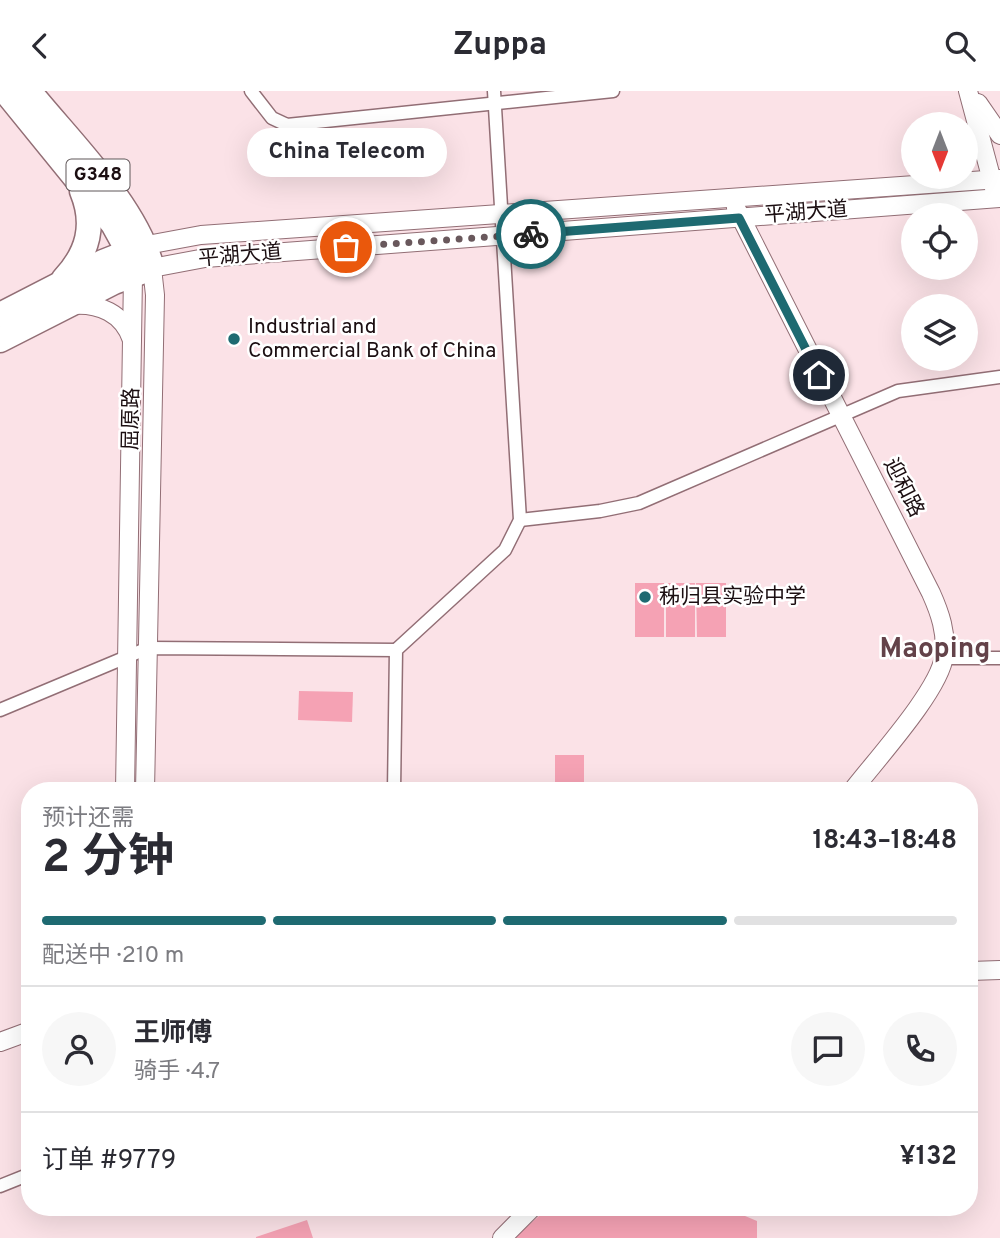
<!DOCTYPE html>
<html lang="zh">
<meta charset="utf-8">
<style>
:root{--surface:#fff;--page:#f7f7f7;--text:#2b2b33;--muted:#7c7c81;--line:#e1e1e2;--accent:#1e6a71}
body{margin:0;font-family:Overpass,"Noto Sans SC",sans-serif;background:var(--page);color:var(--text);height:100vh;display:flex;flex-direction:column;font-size:26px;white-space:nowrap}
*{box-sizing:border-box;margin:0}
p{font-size:23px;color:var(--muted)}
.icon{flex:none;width:38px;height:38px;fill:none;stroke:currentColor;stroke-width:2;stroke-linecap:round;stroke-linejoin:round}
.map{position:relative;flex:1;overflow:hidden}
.side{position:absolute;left:21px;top:691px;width:957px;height:434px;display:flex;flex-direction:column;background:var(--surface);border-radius:28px;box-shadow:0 7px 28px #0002}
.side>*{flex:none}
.needle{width:46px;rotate:180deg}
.buttons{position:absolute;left:901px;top:21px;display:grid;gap:14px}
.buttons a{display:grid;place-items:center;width:77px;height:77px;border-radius:50%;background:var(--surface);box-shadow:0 7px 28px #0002;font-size:35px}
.pin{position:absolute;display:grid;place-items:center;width:60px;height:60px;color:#fff;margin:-30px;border:4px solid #fff;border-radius:50%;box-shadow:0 2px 7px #0007}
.courier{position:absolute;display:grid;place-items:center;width:70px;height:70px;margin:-35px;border:5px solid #1e6a71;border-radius:50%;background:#fff;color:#222;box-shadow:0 2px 9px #0007}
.bubble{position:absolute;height:49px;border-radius:24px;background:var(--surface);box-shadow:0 7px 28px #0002;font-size:23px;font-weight:700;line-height:49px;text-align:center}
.summary em{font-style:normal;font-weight:700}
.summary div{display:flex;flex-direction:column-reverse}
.summary{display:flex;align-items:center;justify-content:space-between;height:119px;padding:0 21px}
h1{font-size:46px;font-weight:700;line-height:52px}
.bar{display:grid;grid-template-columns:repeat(4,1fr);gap:10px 7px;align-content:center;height:84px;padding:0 21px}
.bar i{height:9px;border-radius:5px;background:var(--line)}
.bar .active{background:var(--accent)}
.bar p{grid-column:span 4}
.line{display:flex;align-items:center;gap:18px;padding:0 21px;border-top:2px solid var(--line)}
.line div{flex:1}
.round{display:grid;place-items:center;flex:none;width:74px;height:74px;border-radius:37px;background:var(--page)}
header{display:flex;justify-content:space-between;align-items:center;height:91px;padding:0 21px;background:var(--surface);font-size:32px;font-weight:700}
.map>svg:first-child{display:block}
.green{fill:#f5a2b4}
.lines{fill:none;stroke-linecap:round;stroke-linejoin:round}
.street-casing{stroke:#926e75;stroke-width:15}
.secondary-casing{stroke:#926e75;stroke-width:20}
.highway-casing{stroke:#926e75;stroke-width:27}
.street{stroke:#fff;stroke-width:12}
.secondary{stroke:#fff;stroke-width:18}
.highway{stroke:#fff;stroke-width:24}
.done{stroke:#69585c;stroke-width:7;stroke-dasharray:0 12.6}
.route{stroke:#1e6a71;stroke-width:9}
.poi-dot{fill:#1e6a71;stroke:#fff;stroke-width:2.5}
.labels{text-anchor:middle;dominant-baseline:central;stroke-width:5;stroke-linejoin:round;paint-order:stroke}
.shield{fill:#fff;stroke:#5f5658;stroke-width:2}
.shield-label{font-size:19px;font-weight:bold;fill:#1b0e11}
.street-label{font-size:21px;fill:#1b0e11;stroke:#fff}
.poi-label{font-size:21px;fill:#1b0e11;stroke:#fff;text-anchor:start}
.district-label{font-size:28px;font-weight:bold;fill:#634249;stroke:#fff}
</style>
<header><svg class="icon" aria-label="back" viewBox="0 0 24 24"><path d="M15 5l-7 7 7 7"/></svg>Zuppa<svg class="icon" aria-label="search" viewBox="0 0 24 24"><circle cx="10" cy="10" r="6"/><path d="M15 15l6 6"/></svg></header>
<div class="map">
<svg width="1000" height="1147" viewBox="0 0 1000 1147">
<rect width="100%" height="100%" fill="#fbe2e7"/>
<g class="green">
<rect x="635" y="492" width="29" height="54"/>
<rect x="666" y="492" width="29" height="54"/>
<path d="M696 492H726V546H697Z"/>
<path d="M299 600 353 601 352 631 298 629Z"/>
<rect x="555" y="664" width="29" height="36"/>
<path d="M548 1117H726L757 1130V1147H514Z"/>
<path d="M307 1129 313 1147H256V1146Z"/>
</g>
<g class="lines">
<defs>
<g id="street">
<path d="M251 0 272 27 287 34 613 0"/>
<path d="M520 429 600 420 639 412 898 300 1000 286"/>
<path d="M944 567H1000"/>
<path d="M0 619 148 557 396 559"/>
<path d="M394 700 396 559 505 459 520 429 494 0"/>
<path d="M0 1095 30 1083"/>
</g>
<g id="secondary">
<path d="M968 0 994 97"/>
<path d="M978 12 1000 44"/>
<path d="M736 117 931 502C940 522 947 542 944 565 940 599 875 670 852 700"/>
<path d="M147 154 201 144 1000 88"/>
<path d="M72 214C99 212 123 222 132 249"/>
<path d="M125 700 133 184"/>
<path d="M145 700 155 204 152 177 205 167 1000 107"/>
<path d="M970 880 1000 879"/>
<path d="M0 951 30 940"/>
<path d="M502 1147 533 1116"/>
</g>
<g id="highway">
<path d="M5 0 113 133 128 160 133 184"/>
<path d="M64 188C88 162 96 134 82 100"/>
<path d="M0 224 103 171 141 156"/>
<path d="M0 249 114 191 152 177C136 114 70 51 29 0"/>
</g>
</defs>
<use href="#street" class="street-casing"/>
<use href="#secondary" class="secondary-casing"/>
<use href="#highway" class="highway-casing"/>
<use href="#street" class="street"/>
<use href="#secondary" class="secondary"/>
<use href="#highway" class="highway"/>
</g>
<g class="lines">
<path class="done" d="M346 156 531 143"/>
<path class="route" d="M531 143 739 127 819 284"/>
</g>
<g class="poi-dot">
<circle cx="234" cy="248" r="7"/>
<circle cx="645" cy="506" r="7"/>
</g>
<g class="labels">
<rect class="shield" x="66.5" y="68.5" width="63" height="31" rx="5"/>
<g class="shield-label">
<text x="98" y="84">G348</text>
</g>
<g class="street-label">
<text transform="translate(806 122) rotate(-4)">平湖大道</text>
<text transform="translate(240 165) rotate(-5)">平湖大道</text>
<text transform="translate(132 328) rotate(-89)">屈原路</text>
<text transform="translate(903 397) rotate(63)">迎和路</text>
</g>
<g class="poi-label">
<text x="248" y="236">Industrial and<tspan x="248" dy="24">Commercial Bank of China</tspan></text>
<text x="659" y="506">秭归县实验中学</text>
</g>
<g class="district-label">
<text x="935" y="559">Maoping</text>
</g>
</g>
</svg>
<div class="buttons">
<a><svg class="needle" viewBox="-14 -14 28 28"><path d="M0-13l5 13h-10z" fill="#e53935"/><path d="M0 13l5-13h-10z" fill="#7c7c81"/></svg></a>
<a><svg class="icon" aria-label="locate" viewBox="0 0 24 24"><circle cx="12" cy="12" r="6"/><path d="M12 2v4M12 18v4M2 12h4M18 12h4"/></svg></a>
<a><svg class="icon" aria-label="layers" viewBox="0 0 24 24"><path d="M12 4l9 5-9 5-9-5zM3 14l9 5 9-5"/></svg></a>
</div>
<div class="pin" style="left:346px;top:156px;background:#ea580c"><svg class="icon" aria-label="bag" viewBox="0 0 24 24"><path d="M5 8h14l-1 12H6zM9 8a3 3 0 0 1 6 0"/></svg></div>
<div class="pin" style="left:819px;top:284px;background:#1f2937"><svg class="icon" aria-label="home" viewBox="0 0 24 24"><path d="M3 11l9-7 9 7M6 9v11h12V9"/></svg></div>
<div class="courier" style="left:531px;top:143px"><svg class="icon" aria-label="bike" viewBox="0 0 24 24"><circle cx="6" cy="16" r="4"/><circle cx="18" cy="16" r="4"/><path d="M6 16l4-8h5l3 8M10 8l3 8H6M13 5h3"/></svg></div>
<div class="bubble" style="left:247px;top:37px;width:200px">China Telecom</div>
<section class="side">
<div class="summary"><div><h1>2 分钟</h1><p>预计还需</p></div><em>18:43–18:48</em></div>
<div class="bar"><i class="active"></i><i class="active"></i><i class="active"></i><i></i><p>配送中 · 210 m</p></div>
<div class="line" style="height:126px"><a class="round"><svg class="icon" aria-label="person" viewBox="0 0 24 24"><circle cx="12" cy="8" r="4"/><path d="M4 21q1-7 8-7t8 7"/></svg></a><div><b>王师傅</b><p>骑手 · 4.7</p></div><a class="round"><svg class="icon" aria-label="chat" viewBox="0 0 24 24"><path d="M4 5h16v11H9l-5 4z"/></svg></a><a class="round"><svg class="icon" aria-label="phone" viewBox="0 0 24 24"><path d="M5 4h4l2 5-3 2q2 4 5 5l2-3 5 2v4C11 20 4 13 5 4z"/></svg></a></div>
<div class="line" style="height:91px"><div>订单 #9779</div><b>¥132</b></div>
</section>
</div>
